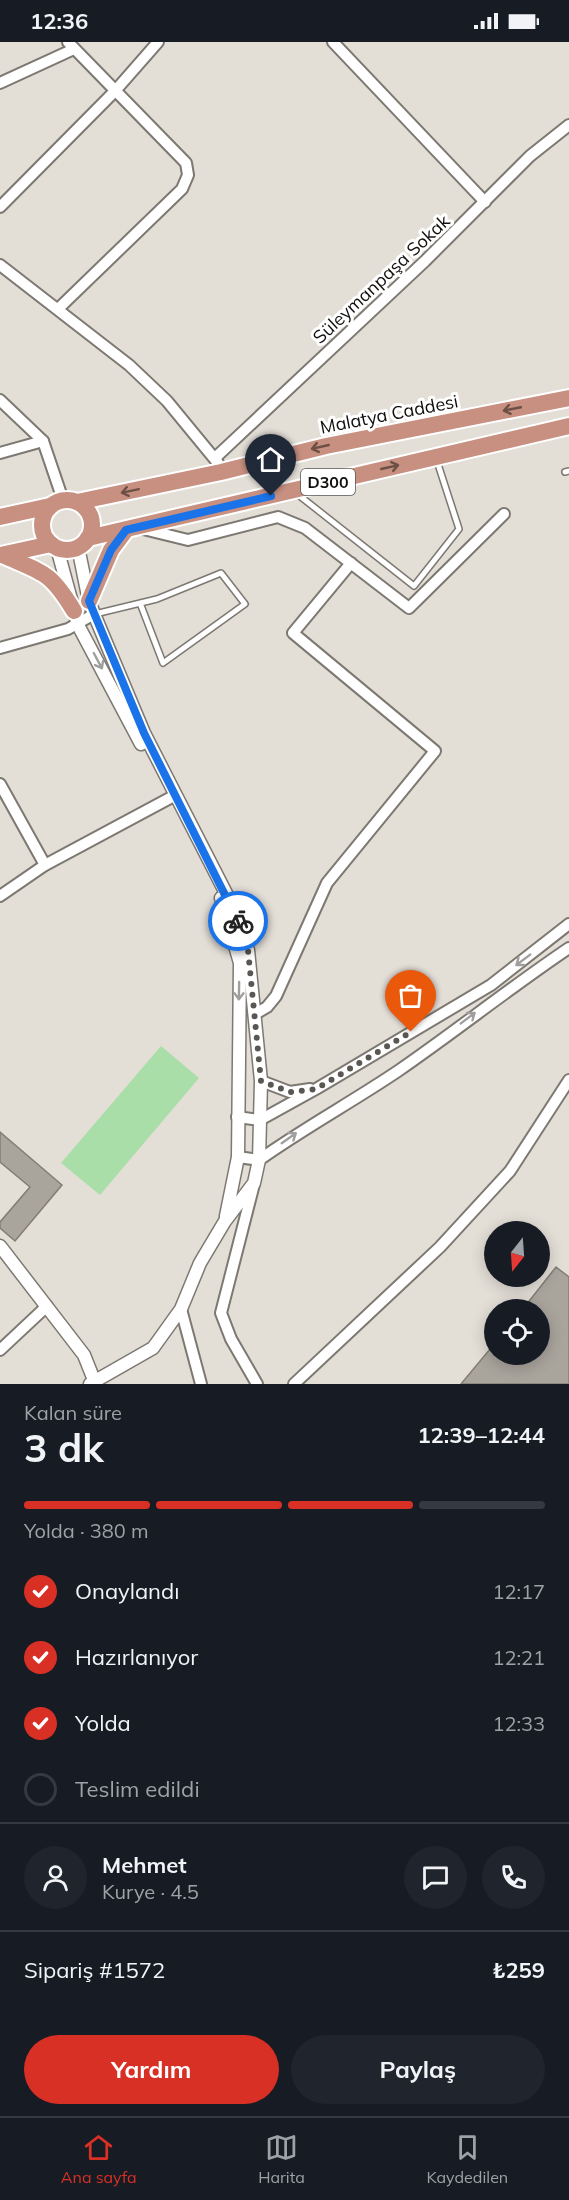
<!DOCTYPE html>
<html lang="tr">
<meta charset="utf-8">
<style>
:root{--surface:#171b24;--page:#20242c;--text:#f1f3f6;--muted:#9ea1a6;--line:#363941;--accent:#d93025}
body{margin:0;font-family:Mulish,sans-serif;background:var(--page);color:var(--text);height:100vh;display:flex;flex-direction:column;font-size:22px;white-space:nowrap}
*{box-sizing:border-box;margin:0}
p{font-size:20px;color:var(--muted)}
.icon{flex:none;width:33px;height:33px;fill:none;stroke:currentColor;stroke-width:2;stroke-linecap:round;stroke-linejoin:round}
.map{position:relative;height:1342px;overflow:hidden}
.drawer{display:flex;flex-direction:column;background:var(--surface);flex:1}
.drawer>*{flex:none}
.needle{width:39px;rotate:197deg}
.controls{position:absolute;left:484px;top:1179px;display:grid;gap:12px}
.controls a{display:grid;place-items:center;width:66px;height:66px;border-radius:50%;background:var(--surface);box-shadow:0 3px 15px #0003;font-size:30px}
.pin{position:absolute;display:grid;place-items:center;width:51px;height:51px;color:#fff;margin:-62px -26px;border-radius:50% 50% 50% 0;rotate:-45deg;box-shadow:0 0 6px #0007}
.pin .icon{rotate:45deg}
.courier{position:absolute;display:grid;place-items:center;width:60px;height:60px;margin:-30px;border:4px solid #1a73e8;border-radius:50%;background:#fff;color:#222;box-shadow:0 2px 8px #0007}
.headline em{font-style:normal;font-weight:700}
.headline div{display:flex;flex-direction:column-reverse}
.headline{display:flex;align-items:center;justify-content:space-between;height:102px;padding:0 24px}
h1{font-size:39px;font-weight:700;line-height:45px}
.bar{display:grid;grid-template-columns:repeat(4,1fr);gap:9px 6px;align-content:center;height:72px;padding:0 24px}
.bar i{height:8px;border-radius:4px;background:var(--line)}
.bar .current{background:var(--accent)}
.bar p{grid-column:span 4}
.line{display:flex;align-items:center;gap:15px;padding:0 24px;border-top:2px solid var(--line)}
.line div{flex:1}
.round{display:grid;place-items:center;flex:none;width:63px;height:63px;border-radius:32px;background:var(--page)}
ol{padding:0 24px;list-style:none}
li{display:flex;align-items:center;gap:18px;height:66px}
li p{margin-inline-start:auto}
li .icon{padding:6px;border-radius:50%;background:var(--accent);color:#fff;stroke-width:4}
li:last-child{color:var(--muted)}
li i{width:33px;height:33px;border:3px solid var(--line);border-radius:50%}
.primary-button{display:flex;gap:12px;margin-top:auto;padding:12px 24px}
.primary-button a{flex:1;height:69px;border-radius:36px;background:var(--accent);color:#fff;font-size:24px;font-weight:700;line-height:69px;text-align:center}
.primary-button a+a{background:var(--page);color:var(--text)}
.status{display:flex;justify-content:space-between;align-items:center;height:42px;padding:0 30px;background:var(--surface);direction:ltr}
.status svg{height:16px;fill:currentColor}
.tabs{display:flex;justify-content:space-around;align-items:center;height:84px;border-top:2px solid var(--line);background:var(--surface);font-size:16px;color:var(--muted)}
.tabs a{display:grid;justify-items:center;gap:3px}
.tabs .current{color:var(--accent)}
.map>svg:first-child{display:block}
.garden{fill:#aadea9}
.building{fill:#a9a49c;stroke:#827d76;stroke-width:1.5}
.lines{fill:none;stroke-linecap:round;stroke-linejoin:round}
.service-casing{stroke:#7d7871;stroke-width:8}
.minor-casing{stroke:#7d7871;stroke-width:14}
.tertiary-casing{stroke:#7d7871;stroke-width:15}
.trunk-casing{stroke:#fff;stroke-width:20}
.service{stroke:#fff;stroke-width:5}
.minor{stroke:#fff;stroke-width:10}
.tertiary{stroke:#fff;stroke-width:12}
.trunk{stroke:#c89080;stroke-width:16}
.oneway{stroke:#6c5046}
.oneway2{stroke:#a09f9e}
.done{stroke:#5a5753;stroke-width:6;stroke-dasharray:0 10.8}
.route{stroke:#1a73e8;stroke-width:8}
.labels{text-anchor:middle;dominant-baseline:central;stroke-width:6;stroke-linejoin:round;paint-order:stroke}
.shield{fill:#fff;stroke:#585756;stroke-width:1.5}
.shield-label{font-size:16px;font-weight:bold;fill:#110f0d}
.street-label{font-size:18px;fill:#110f0d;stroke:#fff}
</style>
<div class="status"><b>12:36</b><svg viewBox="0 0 49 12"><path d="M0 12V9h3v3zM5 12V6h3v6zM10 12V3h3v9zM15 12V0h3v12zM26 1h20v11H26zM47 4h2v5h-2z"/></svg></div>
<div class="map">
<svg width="569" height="1342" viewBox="0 0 569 1342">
<rect width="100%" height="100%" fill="#e3ded6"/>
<path class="garden" d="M161 1004 199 1036 100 1153 61 1121Z"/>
<g class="building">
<path d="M0 1090 62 1143 15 1199 0 1186V1180L30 1145 0 1120Z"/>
<path d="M556 1225 569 1235V1342H461L495 1301V1312H540V1268H522Z"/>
</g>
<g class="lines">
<defs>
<g id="service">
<path d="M565 430 569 429"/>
<path d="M296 451 414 544 459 487 436 416"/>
<path d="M95 572 157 557 221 531 245 562 163 621 140 561"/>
</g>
<g id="minor">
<path d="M333 0 485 160"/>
<path d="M0 41 74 7"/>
<path d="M0 165 115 49 158 0"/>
<path d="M0 223 129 323 167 359 218 421"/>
<path d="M59 266 182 147 188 133 186 121 68 0"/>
<path d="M0 358 43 399 63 458"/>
<path d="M0 411 43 399"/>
<path d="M216 415 425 219 530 114 569 83"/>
<path d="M139 486 188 498 278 475 305 486 409 566 504 472"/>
<path d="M0 606 68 587 94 572"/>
<path d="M0 742 45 823"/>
<path d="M0 854 45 823 170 756"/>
<path d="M255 972 267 965 276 954 327 841 435 709 293 591 351 521"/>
<path d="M261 1039 290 1050 310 1047"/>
<path d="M237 1075 260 1078 316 1047 491 943 569 882"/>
<path d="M238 1115 259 1118C304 1086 352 1060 398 1029 456 989 511 945 569 906"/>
<path d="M254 1142 221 1271 231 1297 257 1342"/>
<path d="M181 1267 201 1342"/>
<path d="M0 1308 47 1264"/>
<path d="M294 1342 440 1205 510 1129 569 1038"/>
</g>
<g id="tertiary">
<path d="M78 505 89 559 94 572 144 691 233 865 248 908 261 1039 259 1118 254 1141 225 1179 200 1221 181 1267 153 1306 90 1342"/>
<path d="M57 506 78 583 141 702"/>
<path d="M221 856 240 921 238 1115 226 1174"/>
<path d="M0 1204 84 1313 94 1338"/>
</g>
<g id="trunk">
<circle cx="67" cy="483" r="25"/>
<path d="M77 460 221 430 326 404 569 356"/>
<path d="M0 475 50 464"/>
<path d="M88 496 569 384"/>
<path d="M1 513 51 502"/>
<path d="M2 513C43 531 50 529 74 569"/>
<path d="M89 559 111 508 126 488"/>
</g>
</defs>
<use href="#service" class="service-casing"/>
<use href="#minor" class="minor-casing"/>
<use href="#tertiary" class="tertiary-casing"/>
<use href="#trunk" class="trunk-casing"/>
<use href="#service" class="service"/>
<use href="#minor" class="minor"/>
<use href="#tertiary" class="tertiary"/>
<use href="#trunk" class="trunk"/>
</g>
<defs><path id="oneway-shaft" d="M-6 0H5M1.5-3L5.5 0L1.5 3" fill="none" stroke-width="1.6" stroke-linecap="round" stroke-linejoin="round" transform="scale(1.5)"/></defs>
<g class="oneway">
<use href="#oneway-shaft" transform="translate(512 367) rotate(169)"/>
<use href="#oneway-shaft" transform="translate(320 405) rotate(167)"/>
<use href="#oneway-shaft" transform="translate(390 425) rotate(-13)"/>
<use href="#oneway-shaft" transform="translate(130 449) rotate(168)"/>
</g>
<g class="oneway2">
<use href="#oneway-shaft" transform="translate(98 619) rotate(62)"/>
<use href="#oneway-shaft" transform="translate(523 918) rotate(143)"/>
<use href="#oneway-shaft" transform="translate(239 949) rotate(91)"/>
<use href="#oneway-shaft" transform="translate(468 976) rotate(-37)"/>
<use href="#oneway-shaft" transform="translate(289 1096) rotate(-35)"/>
</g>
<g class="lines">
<path class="done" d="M238 879 248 908 261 1039 290 1050 316 1047 411 990"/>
<path class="route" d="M238 879 144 691 89 559 111 508 126 488 271 454"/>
</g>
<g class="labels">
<rect class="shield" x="301" y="427" width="54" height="26" rx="4.5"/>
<g class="shield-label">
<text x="328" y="440">D300</text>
</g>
<g class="street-label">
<text transform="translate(381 237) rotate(-43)">Süleymanpaşa Sokak</text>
<text transform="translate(389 372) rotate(-11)">Malatya Caddesi</text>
</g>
</g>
</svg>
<div class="controls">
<a><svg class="needle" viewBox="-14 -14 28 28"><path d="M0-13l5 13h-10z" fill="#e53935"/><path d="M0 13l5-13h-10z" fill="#9ea1a6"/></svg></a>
<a><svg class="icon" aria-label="locate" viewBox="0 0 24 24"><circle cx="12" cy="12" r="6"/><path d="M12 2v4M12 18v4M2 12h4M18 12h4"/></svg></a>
</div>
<div class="pin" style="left:411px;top:990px;background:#ea580c"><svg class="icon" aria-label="bag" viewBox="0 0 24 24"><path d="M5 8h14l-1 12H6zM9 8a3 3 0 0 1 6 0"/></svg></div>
<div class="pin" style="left:271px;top:454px;background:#1f2937"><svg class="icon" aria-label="home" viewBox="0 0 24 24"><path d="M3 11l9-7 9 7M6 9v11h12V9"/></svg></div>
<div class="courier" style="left:238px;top:879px"><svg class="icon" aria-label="bike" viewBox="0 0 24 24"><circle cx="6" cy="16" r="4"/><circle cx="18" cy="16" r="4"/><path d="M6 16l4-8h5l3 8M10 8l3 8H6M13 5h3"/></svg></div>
</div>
<section class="drawer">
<div class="headline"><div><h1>3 dk</h1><p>Kalan süre</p></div><em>12:39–12:44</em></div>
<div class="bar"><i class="current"></i><i class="current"></i><i class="current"></i><i></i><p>Yolda · 380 m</p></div>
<ol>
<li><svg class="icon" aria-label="check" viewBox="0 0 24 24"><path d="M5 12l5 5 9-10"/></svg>Onaylandı<p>12:17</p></li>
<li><svg class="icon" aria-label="check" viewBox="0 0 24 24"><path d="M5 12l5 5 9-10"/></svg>Hazırlanıyor<p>12:21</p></li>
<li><svg class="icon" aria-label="check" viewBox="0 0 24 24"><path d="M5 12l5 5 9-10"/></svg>Yolda<p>12:33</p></li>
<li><i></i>Teslim edildi</li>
</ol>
<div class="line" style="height:108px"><a class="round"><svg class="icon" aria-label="person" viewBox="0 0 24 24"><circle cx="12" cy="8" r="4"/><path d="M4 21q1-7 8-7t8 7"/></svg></a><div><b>Mehmet</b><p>Kurye · 4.5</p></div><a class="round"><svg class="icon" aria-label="chat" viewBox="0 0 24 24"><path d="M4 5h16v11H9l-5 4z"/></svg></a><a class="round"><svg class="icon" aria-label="phone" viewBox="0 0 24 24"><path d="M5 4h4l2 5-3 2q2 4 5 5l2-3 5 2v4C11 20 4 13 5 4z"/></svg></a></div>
<div class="line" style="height:78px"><div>Sipariş #1572</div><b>₺259</b></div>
<div class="primary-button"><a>Yardım</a><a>Paylaş</a></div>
</section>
<nav class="tabs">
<a class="current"><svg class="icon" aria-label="home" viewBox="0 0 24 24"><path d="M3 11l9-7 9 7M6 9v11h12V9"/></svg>Ana sayfa</a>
<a><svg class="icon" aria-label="map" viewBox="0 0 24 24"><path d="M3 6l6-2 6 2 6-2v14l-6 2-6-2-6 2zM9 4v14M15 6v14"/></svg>Harita</a>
<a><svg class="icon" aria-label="saved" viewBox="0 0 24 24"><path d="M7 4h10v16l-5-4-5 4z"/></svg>Kaydedilen</a>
</nav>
